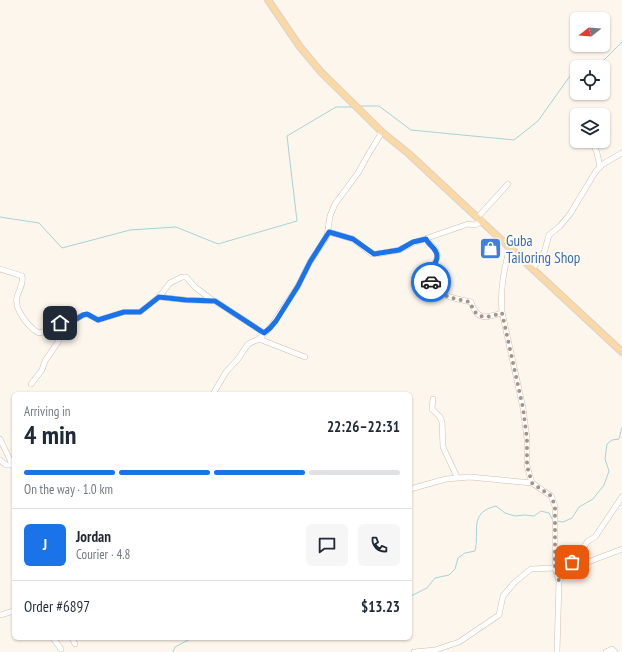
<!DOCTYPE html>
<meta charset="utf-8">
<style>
:root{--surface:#fff;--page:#f6f6f7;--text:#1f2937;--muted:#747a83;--line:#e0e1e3;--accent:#1a73e8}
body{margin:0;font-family:"PT Sans Narrow",sans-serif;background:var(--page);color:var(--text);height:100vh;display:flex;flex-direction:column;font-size:15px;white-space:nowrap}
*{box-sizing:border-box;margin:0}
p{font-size:13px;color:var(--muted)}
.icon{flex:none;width:22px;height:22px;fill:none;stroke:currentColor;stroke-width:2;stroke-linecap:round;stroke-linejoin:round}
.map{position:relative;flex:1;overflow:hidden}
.panel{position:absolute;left:12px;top:392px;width:400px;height:248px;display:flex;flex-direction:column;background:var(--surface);border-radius:6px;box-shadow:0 1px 3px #0004}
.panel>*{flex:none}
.needle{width:26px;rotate:253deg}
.fabs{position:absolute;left:570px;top:12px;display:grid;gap:8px}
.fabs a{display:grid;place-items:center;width:40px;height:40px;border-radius:6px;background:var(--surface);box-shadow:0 1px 3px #0004;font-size:20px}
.pin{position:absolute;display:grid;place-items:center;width:34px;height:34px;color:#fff;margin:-17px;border-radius:8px;box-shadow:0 2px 6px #0006}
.courier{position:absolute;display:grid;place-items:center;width:40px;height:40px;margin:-20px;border:3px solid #1a73e8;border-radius:50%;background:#fff;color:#222;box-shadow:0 1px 5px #0007}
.head em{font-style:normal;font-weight:800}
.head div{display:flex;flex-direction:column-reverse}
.head{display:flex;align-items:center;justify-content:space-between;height:68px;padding:0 12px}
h1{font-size:26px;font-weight:800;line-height:30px}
.bar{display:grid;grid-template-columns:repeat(4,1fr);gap:6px 4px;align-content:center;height:48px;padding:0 12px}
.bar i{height:5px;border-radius:3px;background:var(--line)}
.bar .current{background:var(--accent)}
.bar p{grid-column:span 4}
.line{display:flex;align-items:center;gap:10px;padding:0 12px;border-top:1px solid var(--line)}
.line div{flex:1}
.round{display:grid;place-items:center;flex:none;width:42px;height:42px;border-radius:6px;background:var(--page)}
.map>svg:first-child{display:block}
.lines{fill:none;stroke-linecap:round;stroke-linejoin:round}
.stream{stroke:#a5d3da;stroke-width:1}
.minor-casing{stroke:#d1beb0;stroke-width:6}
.major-casing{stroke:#dad1cd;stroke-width:8}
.minor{stroke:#fff;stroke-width:5}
.major{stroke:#fbd9a5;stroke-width:6}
.done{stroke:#a89285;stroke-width:4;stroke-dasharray:0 7.2}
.route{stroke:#1a73e8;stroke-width:5}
.labels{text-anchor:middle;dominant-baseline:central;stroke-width:4;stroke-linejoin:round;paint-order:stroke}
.shop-label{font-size:15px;fill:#366cbe;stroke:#fffaf3;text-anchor:start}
</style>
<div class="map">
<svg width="622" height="652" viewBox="0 0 622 652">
<rect width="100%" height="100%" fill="#fdf6ec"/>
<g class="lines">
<g class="stream">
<path d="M597 67 622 42"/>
<path d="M361 106H379L411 130 514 140 538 121 575 69H577"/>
<path d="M0 217 39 223 62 248 130 230 176 227 218 244 297 221 287 136 336 107H351"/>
<path d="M557 521 563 522 572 518 579 507 593 499 604 485 609 471 605 459 607 444 612 440 619 439 622 427"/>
<path d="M410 594 413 595 427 588 435 578 449 575 455 569 458 558 465 553 475 551C480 531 468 513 496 506L505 513 515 516 525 515 534 516 541 511 549 513 552 519"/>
<path d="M173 652 175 647 192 638"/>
</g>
<defs>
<g id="minor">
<path d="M580 114 581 115"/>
<path d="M592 141 597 153 600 167"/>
<path d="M478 217 508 184"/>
<path d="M329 232 353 239 372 254H377L399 250 413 243 468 224 475 225 482 221"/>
<path d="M426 239C429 244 436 248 437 253 439 261 431 266 429 273 424 294 457 299 471 302 477 321 486 318 502 313"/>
<path d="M510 247C504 269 500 289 502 312L523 408 527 439V466L532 483 551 496 555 506V568L559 581 557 652"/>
<path d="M533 268 544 253 549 235 560 226 570 214 596 171 603 164 622 153"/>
<path d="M0 269 22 276C24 284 19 289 17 297 14 309 28 327 39 333L43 332 57 323 68 324 83 315H89L98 320 124 312H140L159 297 170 283 182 277H186L195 287 212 300"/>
<path d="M159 297 186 300 215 301 264 333"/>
<path d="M259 339 305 357"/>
<path d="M31 384 42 370 45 361 58 342 65 324"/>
<path d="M213 394 226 372 238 359 248 344 259 339 270 328 298 286 310 262 327 236 330 216 335 204 358 173 368 155 382 132"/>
<path d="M433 399 432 409 440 417 442 422 443 447 457 477"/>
<path d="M0 439 13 466"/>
<path d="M0 460 6 465H14"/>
<path d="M410 489 446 479 470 477 532 483"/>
<path d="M567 570 622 549"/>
<path d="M559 581 588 541 595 537 622 497"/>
<path d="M0 615 14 611"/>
<path d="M53 638 61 649"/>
<path d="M72 638 75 644"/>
<path d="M414 652 435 650 459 642 499 615 503 596 515 582 531 569 555 568"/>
<path d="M606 652 612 649 615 652"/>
</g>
<path id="major" d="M268 0 300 47 321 72 382 132 409 154 622 352"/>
</defs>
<use href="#minor" class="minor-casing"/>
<use href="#major" class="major-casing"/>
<use href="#minor" class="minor"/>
<use href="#major" class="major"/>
</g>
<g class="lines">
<path class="done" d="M431 282C438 297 456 299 470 302 477 321 485 318 502 313L523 408 527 439V466L532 483 551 496 555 506V568L559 581 572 562"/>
<path class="route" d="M60 323 68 324 83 315 87 314 98 320 124 312H140L159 297 186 300 215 301 264 333 270 328 276 321 298 286 310 262 329 232 353 239 374 254 399 250 413 242 426 239C428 244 434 247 436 252 441 262 426 270 431 282"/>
</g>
<defs>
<symbol id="shop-square" viewBox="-11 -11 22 22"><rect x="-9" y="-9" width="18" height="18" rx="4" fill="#3f7fe0" stroke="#fffaf3"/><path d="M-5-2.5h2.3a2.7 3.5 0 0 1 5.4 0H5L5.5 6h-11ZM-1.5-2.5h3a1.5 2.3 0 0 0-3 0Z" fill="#fff"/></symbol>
</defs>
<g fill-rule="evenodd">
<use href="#shop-square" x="478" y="236" width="25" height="25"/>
</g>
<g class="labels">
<g class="shop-label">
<text x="506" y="240">Guba<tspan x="506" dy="17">Tailoring Shop</tspan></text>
</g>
</g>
</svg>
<div class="fabs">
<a><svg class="needle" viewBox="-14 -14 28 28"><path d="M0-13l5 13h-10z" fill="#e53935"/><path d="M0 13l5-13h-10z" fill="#747a83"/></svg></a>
<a><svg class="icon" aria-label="locate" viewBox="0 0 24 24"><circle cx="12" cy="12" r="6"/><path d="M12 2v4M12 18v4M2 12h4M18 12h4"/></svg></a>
<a><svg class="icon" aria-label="layers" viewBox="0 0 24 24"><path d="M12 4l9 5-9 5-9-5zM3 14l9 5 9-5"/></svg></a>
</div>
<div class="pin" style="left:572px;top:562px;background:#ea580c"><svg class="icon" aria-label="bag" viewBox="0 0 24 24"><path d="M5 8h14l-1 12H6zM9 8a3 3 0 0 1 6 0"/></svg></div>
<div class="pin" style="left:60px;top:323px;background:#1f2937"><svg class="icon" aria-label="home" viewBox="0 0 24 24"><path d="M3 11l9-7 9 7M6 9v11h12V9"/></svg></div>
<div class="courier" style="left:431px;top:282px"><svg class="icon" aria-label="car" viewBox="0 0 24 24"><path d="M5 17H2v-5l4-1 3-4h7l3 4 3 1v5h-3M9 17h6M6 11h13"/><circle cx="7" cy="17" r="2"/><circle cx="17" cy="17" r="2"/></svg></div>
<section class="panel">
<div class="head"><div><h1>4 min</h1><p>Arriving in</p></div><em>22:26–22:31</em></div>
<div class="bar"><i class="current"></i><i class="current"></i><i class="current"></i><i></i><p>On the way · 1.0 km</p></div>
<div class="line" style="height:72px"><b class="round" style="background:var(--accent);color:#fff">J</b><div><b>Jordan</b><p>Courier · 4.8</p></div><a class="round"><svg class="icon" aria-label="chat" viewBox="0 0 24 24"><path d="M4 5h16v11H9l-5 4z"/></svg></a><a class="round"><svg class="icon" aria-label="phone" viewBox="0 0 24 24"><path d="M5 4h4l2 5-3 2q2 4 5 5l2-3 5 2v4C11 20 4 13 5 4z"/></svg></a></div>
<div class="line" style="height:52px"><div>Order #6897</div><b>$13.23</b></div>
</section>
</div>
